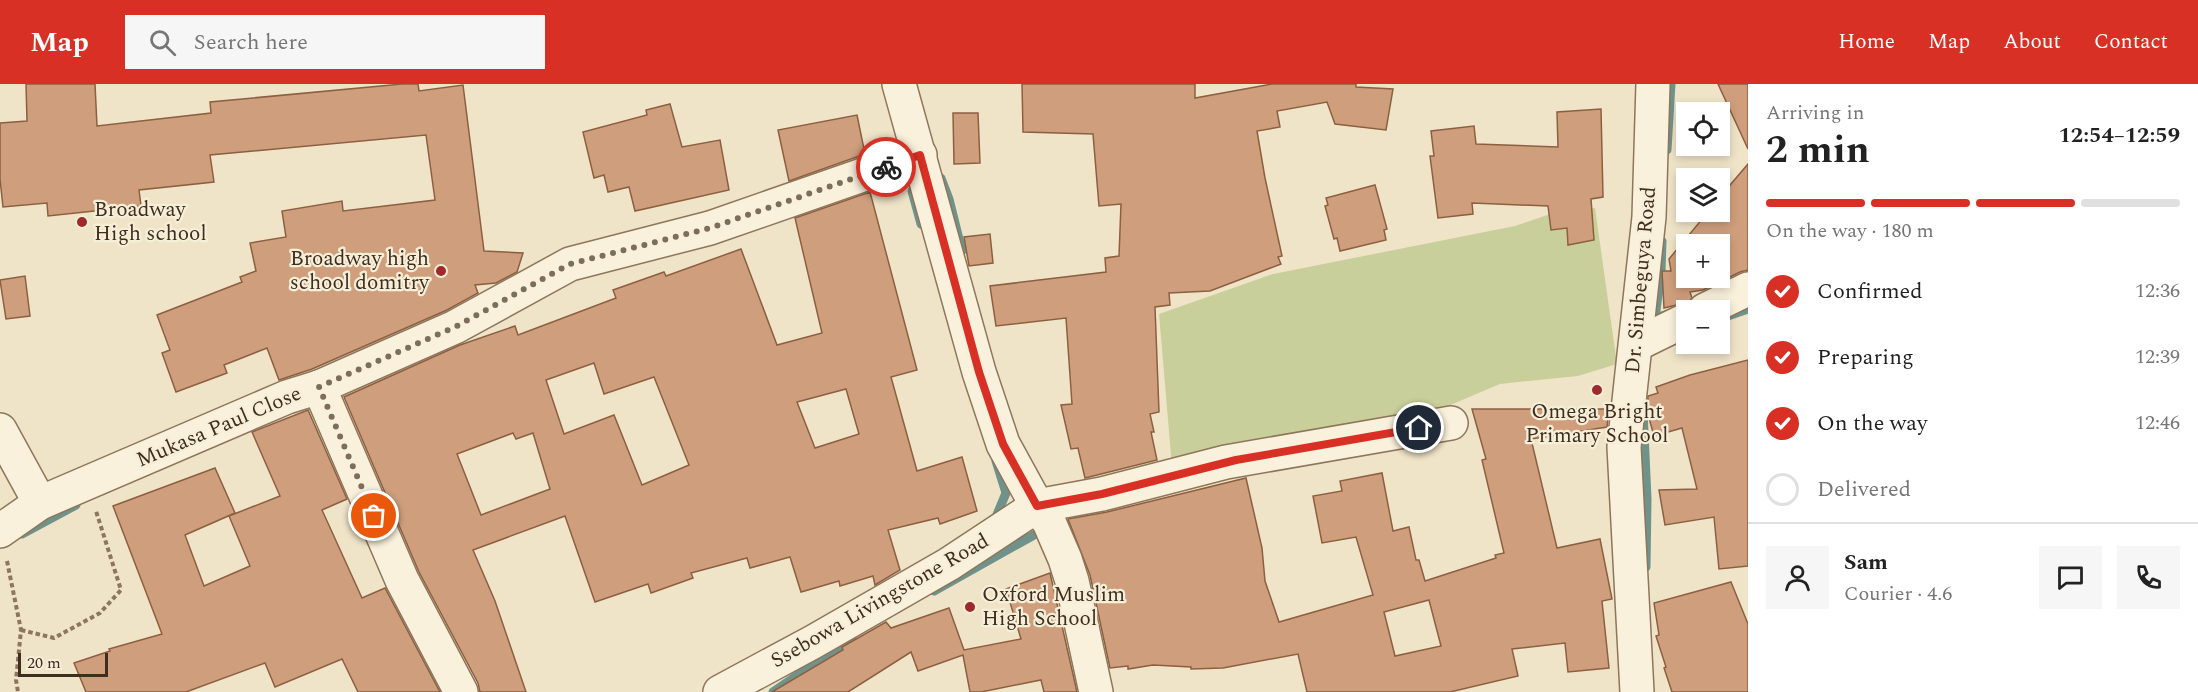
<!DOCTYPE html>
<meta charset="utf-8">
<style>
:root{--surface:#fff;--page:#f6f6f6;--text:#222;--muted:#767676;--line:#e0e0e0;--accent:#d93025}
body{margin:0;font-family:Spectral,serif;background:var(--page);color:var(--text);height:100vh;display:flex;flex-direction:column;font-size:22px;white-space:nowrap}
*{box-sizing:border-box;margin:0}
p{font-size:20px;color:var(--muted)}
.icon{flex:none;width:33px;height:33px;fill:none;stroke:currentColor;stroke-width:2;stroke-linecap:round;stroke-linejoin:round}
.map{position:relative;flex:1;overflow:hidden}
.sheet{display:flex;flex-direction:column;background:var(--surface);width:450px}
.sheet>*{flex:none}
.controls{position:absolute;left:1676px;top:18px;display:grid;gap:12px}
.controls a{display:grid;place-items:center;width:54px;height:54px;border-radius:0px;background:var(--surface);box-shadow:0 3px 9px #0003;font-size:30px}
.scale{position:absolute;left:18px;bottom:15px;width:90px;box-sizing:border-box;padding-left:6px;border:3px solid #3d2e20;border-top:0;font-size:16px;line-height:21px;white-space:nowrap;color:#3d2e20;-webkit-text-stroke:4px #f7eed8;paint-order:stroke}
.pin{position:absolute;display:grid;place-items:center;width:51px;height:51px;color:#fff;margin:-26px;border:3px solid #fff;border-radius:50%;box-shadow:0 2px 6px #0007}
.courier{position:absolute;display:grid;place-items:center;width:60px;height:60px;margin:-30px;border:4px solid #d93025;border-radius:50%;background:#fff;color:#222;box-shadow:0 2px 8px #0007}
.head em{font-style:normal;font-weight:700}
.head div{display:flex;flex-direction:column-reverse}
.head{display:flex;align-items:center;justify-content:space-between;height:102px;padding:0 18px}
h1{font-size:39px;font-weight:700;line-height:45px}
.bar{display:grid;grid-template-columns:repeat(4,1fr);gap:9px 6px;align-content:center;height:72px;padding:0 18px}
.bar i{height:8px;border-radius:4px;background:var(--line)}
.bar .active{background:var(--accent)}
.bar p{grid-column:span 4}
.line{display:flex;align-items:center;gap:15px;padding:0 18px;border-top:2px solid var(--line)}
.line div{flex:1}
.round{display:grid;place-items:center;flex:none;width:63px;height:63px;border-radius:0px;background:var(--page)}
ol{padding:0 18px;list-style:none}
li{display:flex;align-items:center;gap:18px;height:66px}
li p{margin-inline-start:auto}
li .icon{padding:6px;border-radius:50%;background:var(--accent);color:#fff;stroke-width:4}
li:last-child{color:var(--muted)}
li i{width:33px;height:33px;border:3px solid var(--line);border-radius:50%}
header{display:flex;align-items:center;gap:36px;box-sizing:border-box;height:84px;padding:0 30px;background:var(--accent);color:#fff}
header strong{font-size:28px}
nav{display:flex;gap:33px;margin-inline-start:auto;font-size:21px}
.search{width:420px;height:54px;background:var(--page);display:flex;align-items:center;gap:15px;box-sizing:border-box;padding:0 21px;border-radius:0px;color:var(--muted);font-size:22px}
main{display:flex;flex:1;min-height:0}
.map>svg:first-child{display:block}
.green{fill:#c9cf9b}
.lines{fill:none;stroke-linecap:round;stroke-linejoin:round}
.stream{stroke:#6f938a;stroke-width:9}
.building{fill:#cf9f7d;stroke:#8d5f41;stroke-width:1.5;fill-rule:evenodd}
.minor-casing{stroke:#8d765c;stroke-width:36}
.path{stroke:#8d765c;stroke-width:4;stroke-dasharray:4.5 3;stroke-linecap:butt}
.minor{stroke:#faf1dc;stroke-width:33}
.done{stroke:#7c6e5b;stroke-width:6;stroke-dasharray:0 10.8}
.route{stroke:#d93025;stroke-width:8}
.poi-dot{fill:#9e2a2b;stroke:#f7eed8;stroke-width:2}
.labels{text-anchor:middle;dominant-baseline:central;stroke-width:4.5;stroke-linejoin:round;paint-order:stroke}
.poi-label{font-size:21px;fill:#3d2e20;stroke:#f7eed8;text-anchor:start}
.street-label{font-size:21px;fill:#3d2e20;stroke:#f7eed8}
</style>
<header>
<strong>Map</strong>
<div class="search"><svg class="icon" aria-label="search" viewBox="0 0 24 24"><circle cx="10" cy="10" r="6"/><path d="M15 15l6 6"/></svg>Search here</div>
<nav><a>Home</a><a>Map</a><a>About</a><a>Contact</a></nav>
</header>
<main>
<div class="map">
<svg width="1748" height="608" viewBox="0 0 1748 608">
<rect width="100%" height="100%" fill="#f0e4c8"/>
<path class="green" d="M1595 124 1617 280 1578 292 1500 300 1422 333 1172 383 1159 230 1273 190 1515 142 1553 129Z"/>
<g class="lines">
<g class="stream">
<path d="M1667 66 1671 0"/>
<path d="M941 94 949 115 962 167"/>
<path d="M912 107 921 140"/>
<path d="M1662 157 1661 188 1655 234 1665 231"/>
<path d="M1725 233 1748 225"/>
<path d="M1643 326 1647 415 1646 483"/>
<path d="M993 435 996 433 1006 409 996 377"/>
<path d="M22 450 76 421"/>
<path d="M934 507 1034 451"/>
<path d="M773 608 852 554"/>
</g>
</g>
<g class="building">
<path d="M26 0H95L97 42 211 29 210 18 402 0H418L419 7 463 1 484 167 523 169 517 188 496 199 475 201 478 209 447 226 312 285 279 296 267 264 224 281 227 289 176 308 162 269 170 266 157 231 242 198 240 193 256 187 250 159 286 153 282 127 342 117 343 127 435 116 426 51 210 71 214 98 139 106 141 122 48 132 47 119 3 123 0 95V39L27 37Z"/>
<path d="M1022 0H1195V14L1272 0H1356V3L1393 5 1386 46 1335 40 1327 18 1277 27 1280 43 1257 47 1265 94 1282 172 1278 173 1281 180 1210 207 1169 209 1170 221 1155 223 1159 328 1150 330 1154 348H1151L1157 376 1085 394 1078 364 1071 365 1061 321 1072 320 1066 234 996 242 990 202 1106 188 1105 174 1119 172 1121 120 1099 122 1093 50 1023 48Z"/>
<path d="M1718 0H1748V65Z"/>
<path d="M670 20 682 63 720 56 729 106 635 127 629 103 608 108 604 91 594 94 583 48 647 31 646 26Z"/>
<path d="M1601 25 1603 113 1591 115 1594 156 1568 161 1567 144 1551 146 1548 122 1472 119 1473 130 1438 134 1430 72H1434L1431 47 1474 42 1476 60 1558 63 1557 28Z"/>
<path d="M953 29H978L980 79 954 80Z"/>
<path d="M857 31 865 70 789 97 778 46Z"/>
<path d="M1748 80V186L1740 188 1703 206 1690 208 1692 214 1689 218 1664 224 1662 187H1671L1669 175 1708 128H1719V114ZM1686 160H1719V194H1686Z"/>
<path d="M1375 101 1387 145 1384 146 1386 156 1340 167 1337 154 1334 155 1325 122 1328 121 1326 114Z"/>
<path d="M870 108 917 286 891 293 917 387 962 373 977 427 940 440 938 434 888 446 900 486 875 501 873 492 840 502 839 497 801 508 790 473 750 484 747 474 691 489 693 494 651 509 648 500 595 518 565 432 473 466 495 517 526 608H480L478 599 419 488 344 313 460 261 515 242 518 251 616 214 613 206 664 188 666 192 741 165 777 261 822 249 795 134ZM594 279 604 310 654 293 689 381 642 401 614 331 564 350 546 296ZM846 305 859 350 815 364 797 318ZM513 349 516 355 533 349 550 405 481 431 457 370Z"/>
<path d="M990 150 993 179 969 182 964 153Z"/>
<path d="M25 192 30 232 6 235 0 196Z"/>
<path d="M1748 276V482L1719 485 1714 433 1665 441 1659 406 1697 405 1682 344 1654 352 1647 327 1648 312 1658 309 1656 303 1690 291Z"/>
<path d="M1472 325H1609L1607 343 1531 355 1557 464 1600 455 1612 515 1602 517 1609 584 1568 588 1565 559 1512 565 1518 592 1450 608H1307L1298 570 1223 584 1191 585V583L1153 581 1128 585V582L1110 584 1090 491 1068 435 1107 428 1246 394 1262 464 1265 497 1279 538 1373 511 1356 453 1322 459 1313 412 1342 407 1340 397 1382 389 1393 447 1409 443 1416 476H1419L1425 497 1496 474 1495 471 1504 469 1482 376 1486 375ZM1429 516 1441 562 1395 572 1384 528Z"/>
<path d="M308 326 347 415 322 426 362 514 385 504 440 608H358L342 575 275 603 265 579 186 608H86L74 579 110 567 109 565 162 550 113 422 215 384 235 429 185 451 204 502 250 482 229 432 280 412 252 348Z"/>
<path d="M1050 489 1077 608H1044L1041 596 981 608H970L963 571 918 587 911 568 848 608H772L843 566 842 563 886 538 891 544 949 524 964 566 1021 555 1006 505Z"/>
<path d="M1731 498 1748 540V608H1672L1664 584 1666 583 1656 552 1659 551 1654 519Z"/>
</g>
<g class="lines">
<defs>
<g id="minor">
<path d="M899 0 979 288 1003 360 1037 422 1049 438 1065 475 1072 497 1096 608"/>
<path d="M1705 226 1748 205"/>
<path d="M1637 260 1686 236"/>
<path d="M319 303 402 496 461 608"/>
<path d="M0 346 40 419"/>
<path d="M0 447 40 419 287 313 319 303 455 243 570 180 710 144 920 71"/>
<path d="M720 608 813 558 949 480 1037 422 1102 410 1226 378 1451 339"/>
<path d="M1637 608 1624 363 1649 133 1653 0"/>
</g>
</defs>
<use href="#minor" class="minor-casing"/>
<g class="path">
<path d="M7 477 21 546 16 596 18 608"/>
<path d="M21 546 54 554 100 529 121 506 96 427"/>
</g>
<use href="#minor" class="minor"/>
</g>
<g class="lines">
<path class="done" d="M374 432 319 303 455 243 570 180 710 144 886 83"/>
<path class="route" d="M886 83 920 71 979 288 1003 360 1037 422 1102 410 1236 376 1419 344"/>
</g>
<g class="poi-dot">
<circle cx="82" cy="138" r="6"/>
<circle cx="441" cy="187" r="6"/>
<circle cx="1597" cy="306" r="6"/>
<circle cx="970" cy="523" r="6"/>
</g>
<g class="labels">
<g class="poi-label">
<text x="94" y="126">Broadway<tspan x="94" dy="24">High school</tspan></text>
<text x="429" y="175" text-anchor="end">Broadway high<tspan x="429" dy="24">school domitry</tspan></text>
<text x="1597" y="328" text-anchor="middle">Omega Bright<tspan x="1597" dy="24">Primary School</tspan></text>
<text x="982" y="511">Oxford Muslim<tspan x="982" dy="24">High School</tspan></text>
</g>
<g class="street-label">
<text transform="translate(1641 196) rotate(-85)">Dr. Simbeguya Road</text>
<text transform="translate(219 343) rotate(-23)">Mukasa Paul Close</text>
<text transform="translate(880 517) rotate(-30)">Ssebowa Livingstone Road</text>
</g>
</g>
</svg>
<div class="controls">
<a><svg class="icon" aria-label="locate" viewBox="0 0 24 24"><circle cx="12" cy="12" r="6"/><path d="M12 2v4M12 18v4M2 12h4M18 12h4"/></svg></a>
<a><svg class="icon" aria-label="layers" viewBox="0 0 24 24"><path d="M12 4l9 5-9 5-9-5zM3 14l9 5 9-5"/></svg></a>
<a>+</a>
<a>−</a>
</div>
<div class="scale">20 m</div>
<div class="pin" style="left:374px;top:432px;background:#ea580c"><svg class="icon" aria-label="bag" viewBox="0 0 24 24"><path d="M5 8h14l-1 12H6zM9 8a3 3 0 0 1 6 0"/></svg></div>
<div class="pin" style="left:1419px;top:344px;background:#1f2937"><svg class="icon" aria-label="home" viewBox="0 0 24 24"><path d="M3 11l9-7 9 7M6 9v11h12V9"/></svg></div>
<div class="courier" style="left:886px;top:83px"><svg class="icon" aria-label="bike" viewBox="0 0 24 24"><circle cx="6" cy="16" r="4"/><circle cx="18" cy="16" r="4"/><path d="M6 16l4-8h5l3 8M10 8l3 8H6M13 5h3"/></svg></div>
</div>
<section class="sheet">
<div class="head"><div><h1>2 min</h1><p>Arriving in</p></div><em>12:54–12:59</em></div>
<div class="bar"><i class="active"></i><i class="active"></i><i class="active"></i><i></i><p>On the way · 180 m</p></div>
<ol>
<li><svg class="icon" aria-label="check" viewBox="0 0 24 24"><path d="M5 12l5 5 9-10"/></svg>Confirmed<p>12:36</p></li>
<li><svg class="icon" aria-label="check" viewBox="0 0 24 24"><path d="M5 12l5 5 9-10"/></svg>Preparing<p>12:39</p></li>
<li><svg class="icon" aria-label="check" viewBox="0 0 24 24"><path d="M5 12l5 5 9-10"/></svg>On the way<p>12:46</p></li>
<li><i></i>Delivered</li>
</ol>
<div class="line" style="height:108px"><a class="round"><svg class="icon" aria-label="person" viewBox="0 0 24 24"><circle cx="12" cy="8" r="4"/><path d="M4 21q1-7 8-7t8 7"/></svg></a><div><b>Sam</b><p>Courier · 4.6</p></div><a class="round"><svg class="icon" aria-label="chat" viewBox="0 0 24 24"><path d="M4 5h16v11H9l-5 4z"/></svg></a><a class="round"><svg class="icon" aria-label="phone" viewBox="0 0 24 24"><path d="M5 4h4l2 5-3 2q2 4 5 5l2-3 5 2v4C11 20 4 13 5 4z"/></svg></a></div>
</section>
</main>
